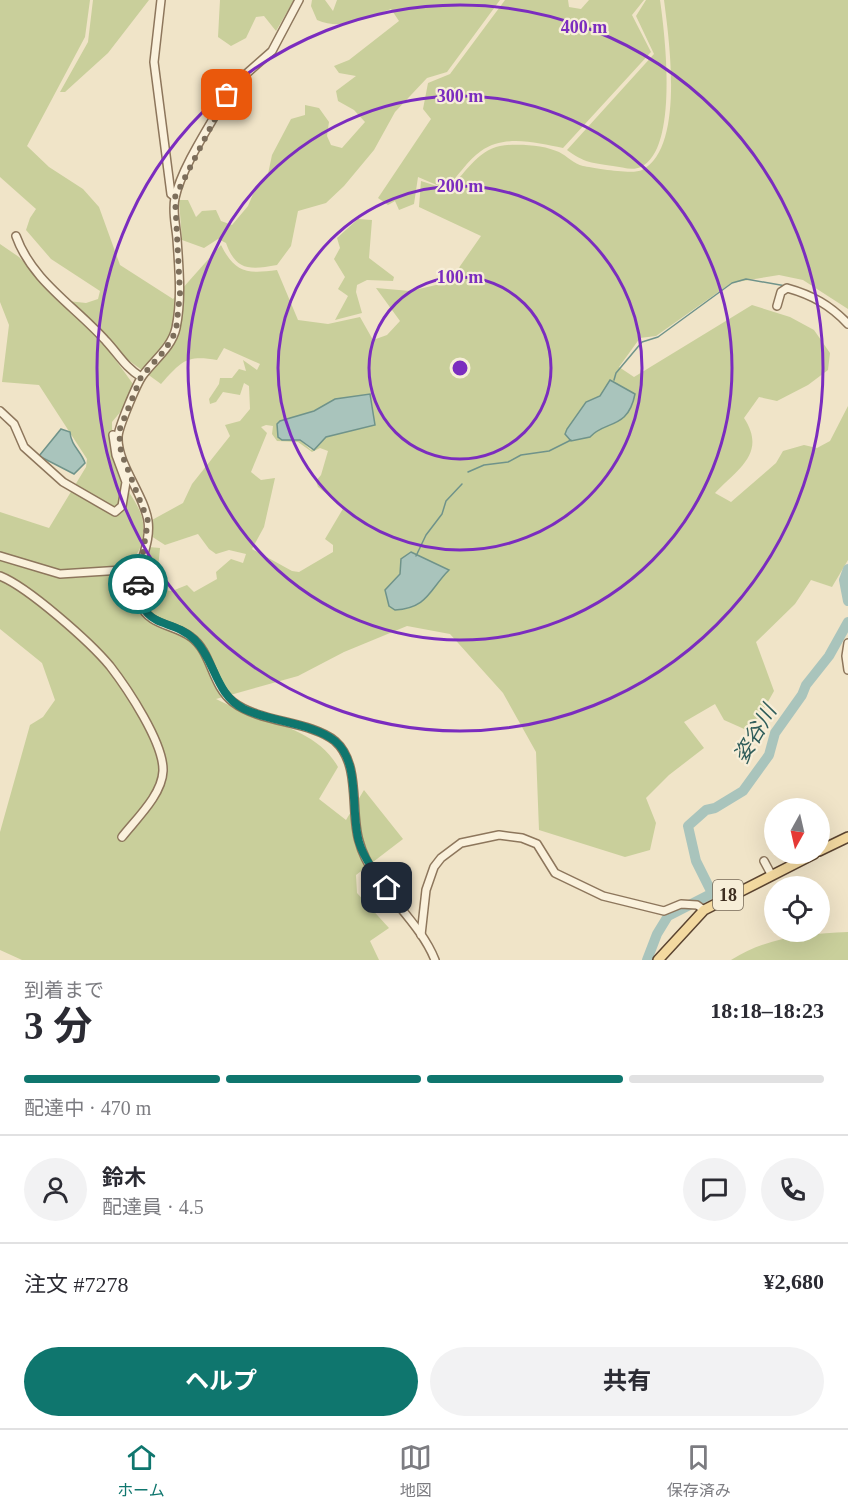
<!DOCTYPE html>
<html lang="ja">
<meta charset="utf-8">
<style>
:root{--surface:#fff;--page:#f2f2f3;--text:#2b2b33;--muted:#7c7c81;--line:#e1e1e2;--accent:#0f766e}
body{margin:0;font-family:"Times New Roman","Noto Sans JP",serif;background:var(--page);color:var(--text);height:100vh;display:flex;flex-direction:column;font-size:22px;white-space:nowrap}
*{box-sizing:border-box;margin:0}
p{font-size:20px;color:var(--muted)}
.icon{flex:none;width:33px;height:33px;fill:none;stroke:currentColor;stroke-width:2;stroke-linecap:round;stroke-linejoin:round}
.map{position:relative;height:960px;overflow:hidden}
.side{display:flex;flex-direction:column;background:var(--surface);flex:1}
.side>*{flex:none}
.needle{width:39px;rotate:188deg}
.fabs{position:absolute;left:764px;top:798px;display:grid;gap:12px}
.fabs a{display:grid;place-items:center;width:66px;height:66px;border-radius:50%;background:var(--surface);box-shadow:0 6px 24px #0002;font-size:30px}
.pin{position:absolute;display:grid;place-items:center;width:51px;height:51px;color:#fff;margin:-26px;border-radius:12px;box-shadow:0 3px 9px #0006}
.courier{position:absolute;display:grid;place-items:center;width:60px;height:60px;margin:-30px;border:4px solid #0f766e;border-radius:50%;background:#fff;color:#222;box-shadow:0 2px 8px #0007}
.overview em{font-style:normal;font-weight:700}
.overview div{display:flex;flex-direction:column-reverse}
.overview{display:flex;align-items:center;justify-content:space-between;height:102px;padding:0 24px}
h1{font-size:39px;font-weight:700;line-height:45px}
.bar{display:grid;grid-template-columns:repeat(4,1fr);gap:9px 6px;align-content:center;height:72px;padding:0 24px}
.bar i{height:8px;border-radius:4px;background:var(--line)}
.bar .selected{background:var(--accent)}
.bar p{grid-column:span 4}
.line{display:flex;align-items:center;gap:15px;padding:0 24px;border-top:2px solid var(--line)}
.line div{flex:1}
.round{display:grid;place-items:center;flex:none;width:63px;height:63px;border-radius:32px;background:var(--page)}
.primary-button{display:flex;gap:12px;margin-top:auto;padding:12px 24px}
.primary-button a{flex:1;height:69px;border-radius:36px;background:var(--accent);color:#fff;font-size:24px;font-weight:700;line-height:69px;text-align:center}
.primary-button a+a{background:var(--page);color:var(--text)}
.tabs{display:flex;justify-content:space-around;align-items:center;height:84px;border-top:2px solid var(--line);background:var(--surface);font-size:16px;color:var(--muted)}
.tabs a{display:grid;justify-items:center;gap:3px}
.tabs .selected{color:var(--accent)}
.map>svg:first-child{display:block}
.green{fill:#c9cf9b;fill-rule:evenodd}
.water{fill:#a9c4bc;stroke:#6f938a;stroke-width:1.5}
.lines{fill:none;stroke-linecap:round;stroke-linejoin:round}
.stream{stroke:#6f938a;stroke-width:1.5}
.river{stroke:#a9c4bc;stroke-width:10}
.minor-casing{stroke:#8d765c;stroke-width:10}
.major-casing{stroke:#5b4430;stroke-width:12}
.minor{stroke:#faf1dc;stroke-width:7}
.major{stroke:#f3d9a0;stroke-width:9}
.done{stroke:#7c6e5b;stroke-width:6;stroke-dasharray:0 10.8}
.route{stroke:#0f766e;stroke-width:8}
.ring{fill:none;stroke:#7b2cbf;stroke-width:3}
.labels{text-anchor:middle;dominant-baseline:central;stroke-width:4.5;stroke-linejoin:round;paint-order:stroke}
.shield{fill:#f7eed8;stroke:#756857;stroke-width:1.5}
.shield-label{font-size:18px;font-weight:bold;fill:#3d2e20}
.water-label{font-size:21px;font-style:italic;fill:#2f5d5a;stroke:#f7eed8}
.centre{fill:#7b2cbf;stroke:#f7eed8;stroke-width:3}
.ring-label{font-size:18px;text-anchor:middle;font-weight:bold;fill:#7b2cbf;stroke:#f7eed8;stroke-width:4.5;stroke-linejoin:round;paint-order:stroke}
</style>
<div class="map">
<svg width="848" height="960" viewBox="0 0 848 960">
<rect width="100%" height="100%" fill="#f0e4c8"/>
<g class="green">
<path d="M0 0H90L85 37 27 146 49 167 83 189 99 207 120 265 173 299 221 245C235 273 247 274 277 270L298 320 328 324 360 317 373 340 387 335 400 321 376 288 410 291 449 282 481 236 419 207 421 181 449 190C463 175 478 150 500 146 516 143 545 145 559 152 567 156 574 164 583 166 594 168 633 175 642 170 685 148 669 39 664 0H848V309L803 280 779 275 731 283 656 336 640 338 619 367 634 377 752 305 790 317 814 330 830 353 828 370 808 385 777 401 759 397 744 418C767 453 738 469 715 493L731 502 776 463 783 451 804 445 817 448 830 441 848 406V560L832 587 811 580 795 604 756 642 774 691 751 732 724 720 715 704 684 722 704 748 669 775 646 798 656 823 650 850 625 857 539 830 536 752 503 693 450 634 407 626 344 652 298 676 216 699C255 720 316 726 338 767L319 799 346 820 364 790 403 839 356 875 357 893 389 928 370 941 379 960H22L0 950V832L30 725 43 717 55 700 42 663 0 629V512L49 528 86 467 87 459 39 385 2 382 9 325 0 302V244L19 257 59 300 86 303 98 299 100 291 51 259 26 230 30 218 36 209 0 177ZM102 341 161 384C182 361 186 355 217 360L224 348 260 364 257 370 243 360 246 371 239 369 232 378H220L219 384 209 399 210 404 216 402 223 392 240 395 244 383 249 386 250 409 240 421 225 425 230 436 192 484 183 503 152 520 151 536 165 545 198 534 209 549 216 554 229 550 246 554 243 563 231 559 216 572 217 579 194 592 187 585 172 591 162 590 158 569 160 548 149 547 136 593 134 577 129 572 74 578 56 574 58 571C78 568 105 570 123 565 132 562 139 553 141 545 151 508 127 499 117 468 113 453 112 438 112 422L127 404 133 384ZM370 394 375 425 326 437 311 450 300 440 280 439V421L314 411 335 399ZM266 425 273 426 272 434 277 441 298 442 312 452 320 448 328 451 321 475 316 481 318 487 344 507 325 539 333 545V552L299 572 292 571 252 549 264 527 275 478 261 480 251 472 267 433 261 427ZM411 552 448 570 416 605 402 610 385 590 400 574Z"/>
<path d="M93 0H149L108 53 65 92H60L88 42Z"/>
<path d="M220 0H294L276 31 264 16 256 17 246 38 231 46 218 37Z"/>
<path d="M312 0H325L333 11 337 0H500L447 72 427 78 395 112 374 150 344 186 326 203 298 211 291 246 277 265C250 270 236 271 226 243L218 239 204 248 182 240 179 200H188L196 217 202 211 216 210 221 221 232 225 248 206 256 187 268 174 272 155 291 119 305 115V105L319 108 329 122 327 136 331 145 342 148 365 122 354 110 338 101 336 91 356 76 339 73 334 66 349 60 399 21 391 9C366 18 343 31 317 20L311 6Z"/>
<path d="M505 0H568L569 7 581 9 589 0H644L632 15 651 52 563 148C537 143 505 134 481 151 468 160 457 177 446 189L418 177 414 204 399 210 395 201 388 205 378 198 431 119 423 109 428 83 450 74Z"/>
<path d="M646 0H660C665 35 679 149 641 167 632 171 622 167 613 166 593 163 584 163 567 150L654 54 636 16Z"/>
<path d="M358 219 372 220 369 258 394 277 393 281 367 280 357 285 356 292 362 313 335 320 348 296 338 289 345 277 334 259 340 248 337 238Z"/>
<path d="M848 932V960H731C767 937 806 934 848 932Z"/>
</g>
<g class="water">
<path d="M610 380 635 394C628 430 605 420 590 437L571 441 565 434 567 429 586 402 600 396Z"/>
<path d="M370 394 375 425 326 437 314 450 300 440H282L278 437 277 424 280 421 314 411 335 399Z"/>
<path d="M61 429 70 432C71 446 81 451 85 463L74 474 39 456Z"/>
<path d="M411 552 449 570C429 590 428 608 395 610L389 606 385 590 400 574 401 559Z"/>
</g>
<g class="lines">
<g class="stream">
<path d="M614 380 616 373 642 342 658 337 732 283 746 279 786 286"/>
<path d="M468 472 484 465 508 462 521 455 549 451 571 440"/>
<path d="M416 556 426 535 442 514 446 501 462 484"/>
</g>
<g class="river">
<path d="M848 569 844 580 848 601"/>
<path d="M647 960 657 934 668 916 709 895 711 891 696 861 688 826 706 810 715 808 743 791 769 755 775 733 802 695 806 685 829 656 848 622"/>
</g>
<defs>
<g id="minor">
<path d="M161 0 154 62 171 194 175 197"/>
<path d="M299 0 272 51 238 81 227 95C212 122 181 168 175 198 172 211 176 226 177 239 179 269 182 299 176 328 172 347 154 360 143 375 137 383 118 428 118 437 117 464 144 494 148 521 152 549 130 574 140 603 148 626 174 624 191 637 212 652 211 685 233 702 260 723 311 721 335 741 361 764 350 811 359 841 371 886 418 917 435 960"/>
<path d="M16 236C32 281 75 306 106 341 119 355 125 367 141 377"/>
<path d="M777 306 781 292 787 288C812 295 830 305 848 324"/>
<path d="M0 411 14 424 24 447 63 482 115 512 122 506 126 482 116 455 113 435"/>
<path d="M0 556 60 574 138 569"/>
<path d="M0 576C28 587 90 642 110 666 127 688 164 743 163 771 162 795 136 819 122 837"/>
<path d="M848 643 846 656 848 670"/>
<path d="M764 861 771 874"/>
<path d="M421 935 426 890 434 867 441 858 461 843 499 835 522 838 537 844 555 873 603 896 664 911 681 904 697 905 704 910"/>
</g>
<g id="major">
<path d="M819 851 848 837"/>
<path d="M658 960 704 910 814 854"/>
</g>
</defs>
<use href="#minor" class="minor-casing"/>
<use href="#major" class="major-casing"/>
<use href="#minor" class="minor"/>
<use href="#major" class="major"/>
</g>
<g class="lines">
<path class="done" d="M138 584 148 521 121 452 119 431 141 377 165 350 176 331 180 293 175 197 227 95"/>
<path class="route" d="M138 584C142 633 169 615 195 640 216 662 215 694 244 709 270 722 313 723 335 741 361 763 350 811 359 842 364 859 376 874 387 888"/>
</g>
<g class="ring">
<circle cx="460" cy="368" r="91"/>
<circle cx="460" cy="368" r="182"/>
<circle cx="460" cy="368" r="272"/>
<circle cx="460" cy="368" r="363"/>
</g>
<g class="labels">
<rect class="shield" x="713" y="880" width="30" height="30" rx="4.5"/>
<g class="shield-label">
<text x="728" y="895">18</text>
</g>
<g class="water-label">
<text transform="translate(755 734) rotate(-60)">姿谷川</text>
</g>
</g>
<circle cx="460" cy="368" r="9" class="centre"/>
<g class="ring-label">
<text x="584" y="33">400 m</text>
<text x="460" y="102">300 m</text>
<text x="460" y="192">200 m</text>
<text x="460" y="283">100 m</text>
</g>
</svg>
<div class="fabs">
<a><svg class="needle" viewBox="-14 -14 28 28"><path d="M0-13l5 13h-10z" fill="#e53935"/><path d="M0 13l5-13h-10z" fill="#7c7c81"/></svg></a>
<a><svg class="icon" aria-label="locate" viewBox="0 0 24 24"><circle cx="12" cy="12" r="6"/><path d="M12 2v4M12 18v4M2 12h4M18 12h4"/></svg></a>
</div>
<div class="pin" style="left:227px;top:95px;background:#ea580c"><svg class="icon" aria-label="bag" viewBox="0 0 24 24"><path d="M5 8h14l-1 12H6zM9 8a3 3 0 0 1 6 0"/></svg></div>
<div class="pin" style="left:387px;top:888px;background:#1f2937"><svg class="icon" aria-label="home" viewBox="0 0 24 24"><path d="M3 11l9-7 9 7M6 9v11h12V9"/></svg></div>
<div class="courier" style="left:138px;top:584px"><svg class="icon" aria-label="car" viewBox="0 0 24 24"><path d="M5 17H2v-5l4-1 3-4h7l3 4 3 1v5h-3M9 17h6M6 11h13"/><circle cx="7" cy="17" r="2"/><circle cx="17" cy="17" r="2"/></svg></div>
</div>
<section class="side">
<div class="overview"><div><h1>3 分</h1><p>到着まで</p></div><em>18:18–18:23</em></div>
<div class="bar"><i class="selected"></i><i class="selected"></i><i class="selected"></i><i></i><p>配達中 · 470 m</p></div>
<div class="line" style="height:108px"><a class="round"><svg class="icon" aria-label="person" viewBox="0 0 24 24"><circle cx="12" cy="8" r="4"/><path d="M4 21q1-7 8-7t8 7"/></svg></a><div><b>鈴木</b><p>配達員 · 4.5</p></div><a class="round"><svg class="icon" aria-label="chat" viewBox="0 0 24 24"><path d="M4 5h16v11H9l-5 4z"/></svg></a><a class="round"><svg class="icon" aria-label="phone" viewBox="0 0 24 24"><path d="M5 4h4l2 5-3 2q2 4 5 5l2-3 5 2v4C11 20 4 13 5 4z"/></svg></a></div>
<div class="line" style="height:78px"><div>注文 #7278</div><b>¥2,680</b></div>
<div class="primary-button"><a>ヘルプ</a><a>共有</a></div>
</section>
<nav class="tabs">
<a class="selected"><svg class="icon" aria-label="home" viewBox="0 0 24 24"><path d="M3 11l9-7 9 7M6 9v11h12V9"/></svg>ホーム</a>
<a><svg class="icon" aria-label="map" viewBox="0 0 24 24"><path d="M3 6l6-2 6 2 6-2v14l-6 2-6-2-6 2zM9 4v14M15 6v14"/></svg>地図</a>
<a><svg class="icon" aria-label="saved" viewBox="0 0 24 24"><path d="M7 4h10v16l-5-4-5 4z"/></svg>保存済み</a>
</nav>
